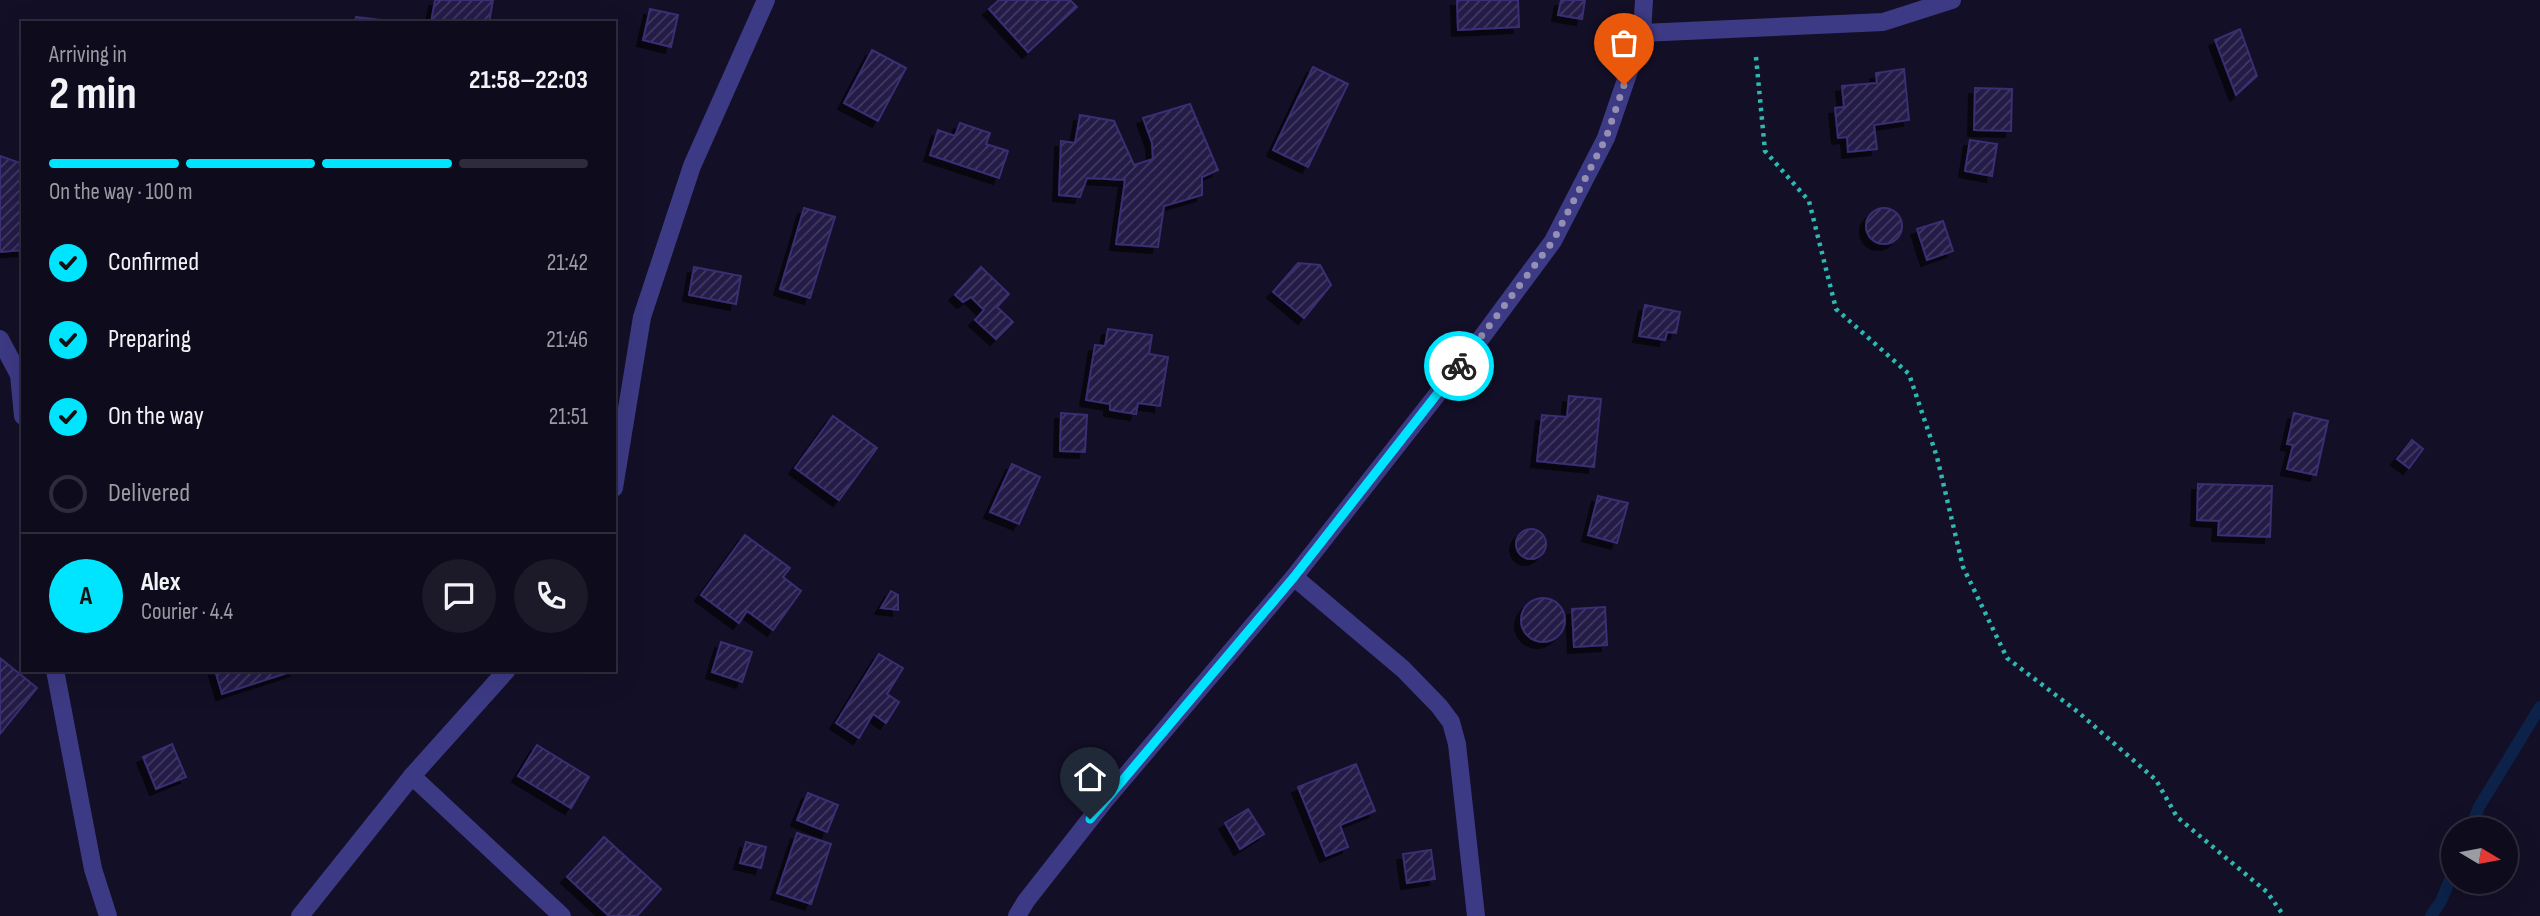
<!DOCTYPE html>
<meta charset="utf-8">
<style>
:root{--surface:#0e0b1c;--page:#1c1929;--text:#f1f3f6;--muted:#9b9ba3;--line:#2e2b3b;--accent:#00e5ff}
body{margin:0;font-family:"Sofia Sans Condensed",sans-serif;background:var(--page);color:var(--text);height:100vh;display:flex;flex-direction:column;font-size:26px;white-space:nowrap}
*{box-sizing:border-box;margin:0}
p{font-size:23px;color:var(--muted)}
.icon{flex:none;width:38px;height:38px;fill:none;stroke:currentColor;stroke-width:2;stroke-linecap:round;stroke-linejoin:round}
.map{position:relative;flex:1;overflow:hidden}
.panel{position:absolute;left:21px;top:21px;width:595px;height:651px;display:flex;flex-direction:column;background:var(--surface);border-radius:0px;box-shadow:0 7px 28px #0002,0 0 0 2px var(--line)}
.panel>*{flex:none}
.needle{width:46px;rotate:100deg}
.buttons{position:absolute;left:2441px;top:817px;display:grid;gap:14px}
.buttons a{display:grid;place-items:center;width:77px;height:77px;border-radius:50%;background:var(--surface);box-shadow:0 7px 28px #0002,0 0 0 2px var(--line);font-size:35px}
.pin{position:absolute;display:grid;place-items:center;width:60px;height:60px;color:#fff;margin:-72px -30px;border-radius:50% 50% 50% 0;rotate:-45deg;box-shadow:0 0 7px #0007}
.pin .icon{rotate:45deg}
.courier{position:absolute;display:grid;place-items:center;width:70px;height:70px;margin:-35px;border:5px solid #00e5ff;border-radius:50%;background:#fff;color:#222;box-shadow:0 2px 9px #0007}
.summary em{font-style:normal;font-weight:700}
.summary div{display:flex;flex-direction:column-reverse}
.summary{display:flex;align-items:center;justify-content:space-between;height:119px;padding:0 28px}
h1{font-size:46px;font-weight:700;line-height:52px}
.bar{display:grid;grid-template-columns:repeat(4,1fr);gap:10px 7px;align-content:center;height:84px;padding:0 28px}
.bar i{height:9px;border-radius:5px;background:var(--line)}
.bar .selected{background:var(--accent)}
.bar p{grid-column:span 4}
.line{display:flex;align-items:center;gap:18px;padding:0 28px;border-top:2px solid var(--line)}
.line div{flex:1}
.round{display:grid;place-items:center;flex:none;width:74px;height:74px;border-radius:37px;background:var(--page)}
ol{padding:0 28px;list-style:none}
li{display:flex;align-items:center;gap:21px;height:77px}
li p{margin-inline-start:auto}
li .icon{padding:7px;border-radius:50%;background:var(--accent);color:#111;stroke-width:4}
li:last-child{color:var(--muted)}
li i{width:38px;height:38px;border:4px solid var(--line);border-radius:50%}
.map>svg:first-child{display:block}
.lines{fill:none;stroke-linecap:round;stroke-linejoin:round}
.stream{stroke:#0c2248;stroke-width:12}
.building{fill:url(#building-hatch);stroke:#3b2d73;stroke-width:2;filter:url(#shadow)}
.path{stroke:#2fb8b0;stroke-width:4.5;stroke-dasharray:3.5 5;stroke-linecap:butt}
.street{stroke:#3d3a85;stroke-width:18}
.done{stroke:#948fb3;stroke-width:7;stroke-dasharray:0 12.6}
.route{stroke:#00e5ff;stroke-width:9}
</style>
<div class="map">
<svg width="2540" height="916" viewBox="0 0 2540 916">
<defs>
<pattern id="building-hatch" width="6" height="6" patternUnits="userSpaceOnUse" patternTransform="scale(1.75)"><rect width="6" height="6" fill="#241b47"/><path d="M-1 1l2-2M0 6l6-6M5 7l2-2" fill="none" stroke="#433b63"/></pattern>
<filter id="shadow"><feDropShadow dx="-6" dy="6" stdDeviation="0" flood-color="#0009"/></filter>
</defs>
<rect width="100%" height="100%" fill="#130f26"/>
<g class="lines">
<g class="stream">
<path d="M2470 830 2479 807 2540 707"/>
<path d="M2431 916 2441 901 2454 870"/>
</g>
</g>
<g class="building">
<path d="M435 0H493L489 23H431Z"/>
<path d="M999 0H1070L1077 7 1028 52 989 9Z"/>
<path d="M1457 0H1518L1519 27 1458 30Z"/>
<path d="M1561 0H1585L1582 19 1558 15Z"/>
<path d="M650 9 678 15 671 47 643 40Z"/>
<path d="M356 17 397 22V23H355Z"/>
<path d="M2240 29 2257 76 2236 95 2215 40Z"/>
<path d="M872 50 906 68 878 121 844 103Z"/>
<path d="M1313 67 1348 84 1308 167 1273 150Z"/>
<path d="M1904 69 1909 120 1874 125 1877 149 1848 152 1847 137 1838 138 1835 108 1844 107 1842 86 1877 83 1876 73Z"/>
<path d="M1975 88 2012 89 2011 131 1974 130Z"/>
<path d="M1190 104 1218 170 1202 177V195L1164 206 1158 247 1116 244 1125 180 1087 178 1080 197 1059 195 1061 141 1075 143 1080 115 1114 121 1134 165 1153 159 1152 143 1143 118Z"/>
<path d="M960 123 990 133 986 144 1008 151 999 178 930 155 938 130 955 136Z"/>
<path d="M1970 140 1997 144 1992 176 1965 171Z"/>
<path d="M0 156 23 164V250L0 252Z"/>
<path d="M804 208 835 217 810 298 780 289Z"/>
<circle cx="1884" cy="226" r="18"/>
<path d="M1943 221 1953 251 1927 260 1917 229Z"/>
<path d="M1298 263 1320 265 1331 285 1304 318 1273 292Z"/>
<path d="M694 267 741 276 736 304 689 295Z"/>
<path d="M981 267 1009 294 997 307 1013 322 996 339 975 320 984 310 971 297 963 302 955 295Z"/>
<path d="M1645 305 1680 312 1676 333 1667 332 1665 340 1639 336Z"/>
<path d="M1108 329 1152 335 1149 354 1168 357 1160 406 1138 403 1136 414 1110 410V404L1086 400 1095 345 1105 346Z"/>
<path d="M1569 396 1601 399 1594 467 1537 461 1542 415 1567 417Z"/>
<path d="M1061 413 1087 415 1085 452 1060 451Z"/>
<path d="M2294 413 2328 421 2316 475 2287 469 2293 445 2287 444Z"/>
<path d="M833 416 877 448 839 500 795 468Z"/>
<path d="M2412 440 2423 449 2409 468 2397 459Z"/>
<path d="M1012 464 1040 477 1019 524 990 512Z"/>
<path d="M2198 484 2272 486 2270 537 2218 535 2219 521 2197 520Z"/>
<path d="M1598 496 1628 503 1617 543 1588 535Z"/>
<circle cx="1531" cy="544" r="15"/>
<path d="M745 535 790 568 783 577 801 591 773 630 747 611 739 623 701 595Z"/>
<path d="M891 591 898 595V610L881 608Z"/>
<circle cx="1543" cy="620" r="22"/>
<path d="M1605 607 1607 645 1574 647 1572 609Z"/>
<path d="M721 642 752 652 742 682 712 672Z"/>
<path d="M879 654 903 668 887 694 899 702 886 723 873 714 859 738 836 723Z"/>
<path d="M0 658 37 688 0 734Z"/>
<path d="M215 670H296L222 694Z"/>
<path d="M172 744 186 777 156 789 143 757Z"/>
<path d="M537 745 589 777 571 808 518 776Z"/>
<path d="M1356 764 1375 811 1340 825 1348 847 1326 856 1298 787Z"/>
<path d="M808 793 838 805 827 832 797 820Z"/>
<path d="M1248 809 1264 834 1240 849 1225 823Z"/>
<path d="M797 833 831 844 811 904 777 893Z"/>
<path d="M604 837 661 889 637 916H609L567 877Z"/>
<path d="M746 842 766 847 761 868 740 863Z"/>
<path d="M1431 850 1435 879 1407 883 1403 854Z"/>
</g>
<g class="lines">
<path class="path" d="M1756 57 1765 151 1809 201 1836 309 1909 374 1937 457 1963 567 2007 658 2078 712 2156 780 2177 817 2267 892 2284 916"/>
<g class="street">
<path d="M1642 33 1883 22 1952 0"/>
<path d="M0 339 19 375 23 416"/>
<path d="M614 488 642 317 692 166 766 0"/>
<path d="M1294 577 1403 669 1439 706 1451 722 1457 744 1476 916"/>
<path d="M55 670 93 869 108 916"/>
<path d="M412 776 562 916"/>
<path d="M300 916 412 776 507 670"/>
<path d="M1017 916 1026 901 1106 799 1294 577 1479 341 1553 241 1606 138 1642 33 1644 0"/>
</g>
</g>
<g class="lines">
<path class="done" d="M1459 366 1553 241 1606 138 1624 85"/>
<path class="route" d="M1090 819 1294 577 1459 366"/>
</g>
</svg>
<div class="buttons">
<a><svg class="needle" viewBox="-14 -14 28 28"><path d="M0-13l5 13h-10z" fill="#e53935"/><path d="M0 13l5-13h-10z" fill="#9b9ba3"/></svg></a>
</div>
<div class="pin" style="left:1624px;top:85px;background:#ea580c"><svg class="icon" aria-label="bag" viewBox="0 0 24 24"><path d="M5 8h14l-1 12H6zM9 8a3 3 0 0 1 6 0"/></svg></div>
<div class="pin" style="left:1090px;top:819px;background:#1f2937"><svg class="icon" aria-label="home" viewBox="0 0 24 24"><path d="M3 11l9-7 9 7M6 9v11h12V9"/></svg></div>
<div class="courier" style="left:1459px;top:366px"><svg class="icon" aria-label="bike" viewBox="0 0 24 24"><circle cx="6" cy="16" r="4"/><circle cx="18" cy="16" r="4"/><path d="M6 16l4-8h5l3 8M10 8l3 8H6M13 5h3"/></svg></div>
<section class="panel">
<div class="summary"><div><h1>2 min</h1><p>Arriving in</p></div><em>21:58–22:03</em></div>
<div class="bar"><i class="selected"></i><i class="selected"></i><i class="selected"></i><i></i><p>On the way · 100 m</p></div>
<ol>
<li><svg class="icon" aria-label="check" viewBox="0 0 24 24"><path d="M5 12l5 5 9-10"/></svg>Confirmed<p>21:42</p></li>
<li><svg class="icon" aria-label="check" viewBox="0 0 24 24"><path d="M5 12l5 5 9-10"/></svg>Preparing<p>21:46</p></li>
<li><svg class="icon" aria-label="check" viewBox="0 0 24 24"><path d="M5 12l5 5 9-10"/></svg>On the way<p>21:51</p></li>
<li><i></i>Delivered</li>
</ol>
<div class="line" style="height:126px"><b class="round" style="background:var(--accent);color:#111">A</b><div><b>Alex</b><p>Courier · 4.4</p></div><a class="round"><svg class="icon" aria-label="chat" viewBox="0 0 24 24"><path d="M4 5h16v11H9l-5 4z"/></svg></a><a class="round"><svg class="icon" aria-label="phone" viewBox="0 0 24 24"><path d="M5 4h4l2 5-3 2q2 4 5 5l2-3 5 2v4C11 20 4 13 5 4z"/></svg></a></div>
</section>
</div>
